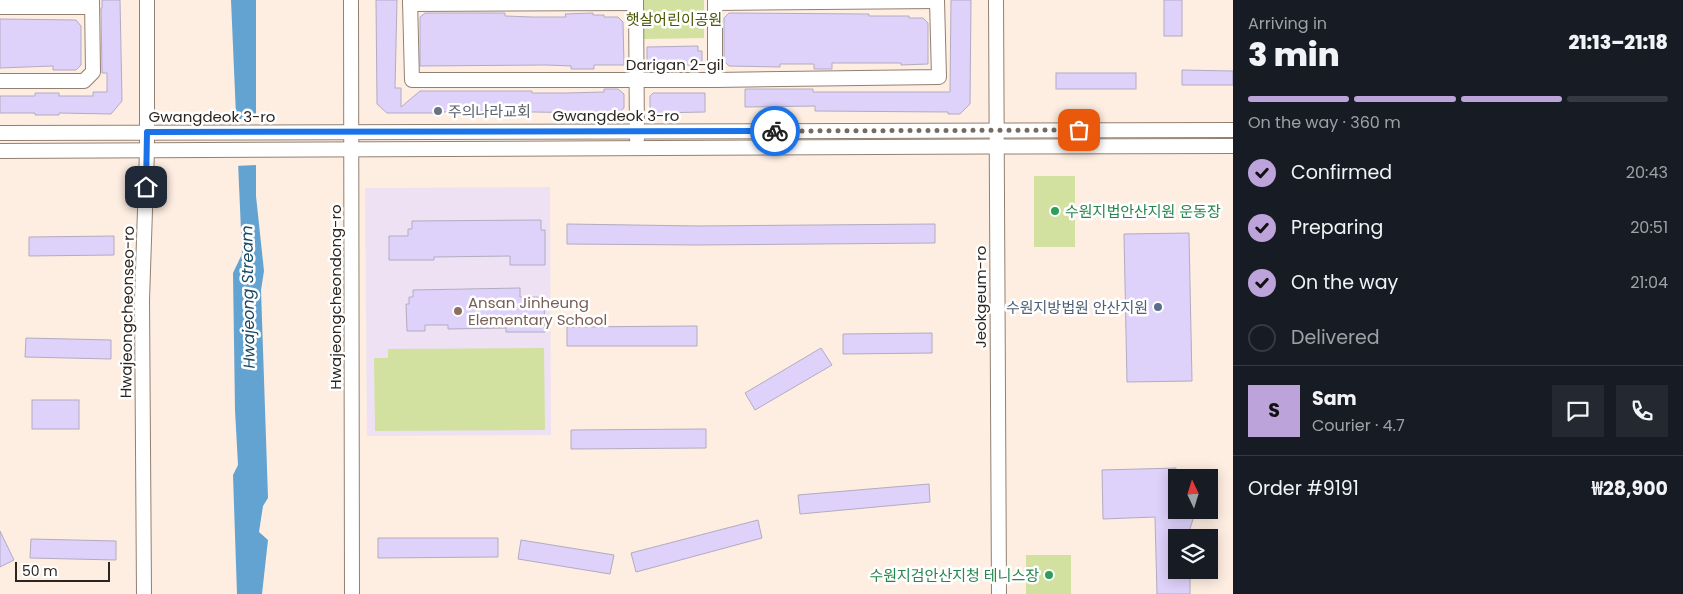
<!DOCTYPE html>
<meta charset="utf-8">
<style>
:root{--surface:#171b24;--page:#242831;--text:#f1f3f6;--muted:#9ea1a6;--line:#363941;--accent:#bca3da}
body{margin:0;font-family:Poppins,"Noto Sans KR",sans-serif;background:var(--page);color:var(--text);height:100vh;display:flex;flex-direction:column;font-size:19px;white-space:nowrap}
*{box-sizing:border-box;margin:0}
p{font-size:16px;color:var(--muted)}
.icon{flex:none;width:28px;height:28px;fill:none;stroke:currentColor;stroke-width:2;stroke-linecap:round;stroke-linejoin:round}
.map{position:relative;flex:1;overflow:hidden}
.details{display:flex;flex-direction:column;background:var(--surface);width:450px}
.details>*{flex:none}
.needle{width:32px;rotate:356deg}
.controls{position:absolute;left:1168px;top:469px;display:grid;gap:10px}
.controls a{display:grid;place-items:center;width:50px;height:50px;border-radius:0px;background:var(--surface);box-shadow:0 2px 12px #0003;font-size:25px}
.scale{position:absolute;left:15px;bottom:12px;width:95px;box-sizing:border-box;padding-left:5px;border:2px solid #2c251f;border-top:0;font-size:14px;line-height:18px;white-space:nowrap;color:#2c251f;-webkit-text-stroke:4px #fff;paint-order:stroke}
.pin{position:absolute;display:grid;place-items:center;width:42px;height:42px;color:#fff;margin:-21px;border-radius:10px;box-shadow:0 2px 8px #0006}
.courier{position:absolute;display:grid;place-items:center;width:50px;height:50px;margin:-25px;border:4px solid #1a73e8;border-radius:50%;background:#fff;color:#222;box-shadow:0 1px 6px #0007}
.overview em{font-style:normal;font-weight:800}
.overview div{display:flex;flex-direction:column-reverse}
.overview{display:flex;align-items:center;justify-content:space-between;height:85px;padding:0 15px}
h1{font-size:32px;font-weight:800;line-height:38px}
.bar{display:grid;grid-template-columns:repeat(4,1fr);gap:8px 5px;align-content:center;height:60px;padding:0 15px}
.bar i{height:6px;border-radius:4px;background:var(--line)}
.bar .on{background:var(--accent)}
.bar p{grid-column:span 4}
.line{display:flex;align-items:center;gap:12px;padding:0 15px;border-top:1px solid var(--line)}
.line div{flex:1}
.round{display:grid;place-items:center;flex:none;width:52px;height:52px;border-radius:0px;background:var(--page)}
ol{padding:0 15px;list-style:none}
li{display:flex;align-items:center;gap:15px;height:55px}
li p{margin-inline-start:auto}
li .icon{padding:5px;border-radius:50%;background:var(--accent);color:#111;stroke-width:4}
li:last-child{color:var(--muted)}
li i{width:28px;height:28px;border:2px solid var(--line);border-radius:50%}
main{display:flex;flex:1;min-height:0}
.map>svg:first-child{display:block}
.education{fill:#efe1f4}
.green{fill:#d2e1a0}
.water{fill:#62a3d2}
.pier{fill:#feede1}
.building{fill:#ded1fa;stroke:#b2acc0}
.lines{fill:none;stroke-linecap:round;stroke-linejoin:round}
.minor-casing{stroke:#928072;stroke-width:16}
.minor{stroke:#fff;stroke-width:14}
.done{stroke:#766b63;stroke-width:5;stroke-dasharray:0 9}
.route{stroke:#1a73e8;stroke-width:6}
.worship-dot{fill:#6b7280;stroke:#fff;stroke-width:2}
.leisure-dot{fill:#2e9e5b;stroke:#fff;stroke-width:2}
.service-dot{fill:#5c6f8a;stroke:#fff;stroke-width:2}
.education-dot{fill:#8d6e63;stroke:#fff;stroke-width:2}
.labels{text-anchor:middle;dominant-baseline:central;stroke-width:5;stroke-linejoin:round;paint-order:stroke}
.park-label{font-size:15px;fill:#4a5700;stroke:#fff}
.street-label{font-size:15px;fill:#2c251f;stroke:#fff}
.worship-label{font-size:15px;fill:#5b616d;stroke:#fff;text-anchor:start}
.leisure-label{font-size:15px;fill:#27864d;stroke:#fff;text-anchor:start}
.education-label{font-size:15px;fill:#785e54;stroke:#fff;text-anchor:start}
.service-label{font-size:15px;fill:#4e5e75;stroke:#fff;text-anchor:end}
.water-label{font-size:16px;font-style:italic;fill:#174969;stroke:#fff}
</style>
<main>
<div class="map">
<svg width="1233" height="594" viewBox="0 0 1233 594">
<rect width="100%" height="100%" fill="#feede1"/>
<path class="education" d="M550 187 551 435 367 436 365 188Z"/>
<g class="green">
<path d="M644 0H704V38L644 39Z"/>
<rect x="1034" y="176" width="41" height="71"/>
<path d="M544 348 545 430 375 431 374 358H388V349Z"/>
<rect x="1026" y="555" width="45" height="39"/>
</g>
<path class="water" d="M231 0H256V196L264 271 261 290 268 498 263 506 259 532 268 540 262 594H237L233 475 238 465 235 410 233 273 242 254Z"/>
<path class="pier" d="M233 119H258V165L235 166Z"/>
<g class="building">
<path d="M102 0H120L122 101 111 114 59 113V115H35V113H0V96H35V93H59V96H93V92H107V73H102L101 8H102Z"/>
<path d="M376 0H397L395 88H401V107L420 91H532V93H566L604 92V89H618L624 94V108L619 112 592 113 475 111 441 112V113H387L377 104Z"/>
<path d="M951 0H971L970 104 960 114H948V112L815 111V106L745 107V89H813V92H950Z"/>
<rect x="1164" y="0" width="18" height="36"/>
<path d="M425 13H505V16L533 17H566L565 14 593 13V15H604V17H618L623 22 624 65H594V69H571V66L547 65 420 66V17Z"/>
<path d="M729 13 869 14V16H909V18H923L928 23V64L901 65V63H832V69H814V64H780V67L729 66 724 61V18Z"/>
<path d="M0 19 76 20 81 26V65L76 70H53V66L0 68Z"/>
<path d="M698 46V51H702V65H656V62H647V47Z"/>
<path d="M1182 70 1233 71V85H1182Z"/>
<rect x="1056" y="73" width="80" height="16"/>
<path d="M653 93H705V112L655 113 650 107V96Z"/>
<path d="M541 220V230H545V265H510V256L434 257V260H389V236H408V229H412V221Z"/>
<path d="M567 224 698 226 935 224V243L698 245 567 244Z"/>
<path d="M1189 233 1192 381 1127 382 1124 234Z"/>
<path d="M114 236V255L29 256V237Z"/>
<path d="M520 288V297H538V303H544L545 332H506V328L448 329V325H425V331H407L406 304H409V297H413V290Z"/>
<path d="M697 326V346H567V327Z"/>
<path d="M932 333V353L843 354V334Z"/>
<path d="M26 338 111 340V359L25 357Z"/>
<path d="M821 348 832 365 755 410 745 393Z"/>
<rect x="32" y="400" width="47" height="29"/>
<path d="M706 429V448L571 449V430Z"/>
<path d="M1176 468V510H1196L1187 538H1176V570H1190V594H1157L1155 517 1103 519 1102 470Z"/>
<path d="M929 484 930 502 800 514 798 495Z"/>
<path d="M758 520 762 538 636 572 631 553Z"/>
<path d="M0 531 14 560 0 567Z"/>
<path d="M378 538H498V557L378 558Z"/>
<path d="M31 539 116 541V560L30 558Z"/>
<path d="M521 540 614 555 610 574 518 559Z"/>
</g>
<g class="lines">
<defs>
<g id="minor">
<path d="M351 0 352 594"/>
<path d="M410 0 412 80H715L939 77 937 0"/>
<path d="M636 0 637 139"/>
<path d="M715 0V80"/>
<path d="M996 0 999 594"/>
<path d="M715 3 937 1"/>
<path d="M410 4 636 3"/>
<path d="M0 7H92"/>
<path d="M0 81H84L93 72 92 0"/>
<path d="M0 133 1233 130"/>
<path d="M0 151C411 147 822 147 1233 146"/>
<path d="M144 594 142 300 147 150V0"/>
</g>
</defs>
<use href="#minor" class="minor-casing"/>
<use href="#minor" class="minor"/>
</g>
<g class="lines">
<path class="done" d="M775 131 1079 130"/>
<path class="route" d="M146 187 147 132 775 131"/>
</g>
<circle class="worship-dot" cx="438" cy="111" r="5"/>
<g class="leisure-dot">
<circle cx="1055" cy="211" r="5"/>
<circle cx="1049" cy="575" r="5"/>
</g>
<circle class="service-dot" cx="1158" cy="307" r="5"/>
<circle class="education-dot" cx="458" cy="311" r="5"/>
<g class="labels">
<g class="park-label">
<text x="674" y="19">햇살어린이공원</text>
</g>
<g class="street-label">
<text x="675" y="64">Darigan 2-gil</text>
<text x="616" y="115">Gwangdeok 3-ro</text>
<text x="212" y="116">Gwangdeok 3-ro</text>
<text transform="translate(335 297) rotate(-90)">Hwajeongcheondong-ro</text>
<text transform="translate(980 297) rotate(-90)">Jeokgeum-ro</text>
<text transform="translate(127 312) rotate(-89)">Hwajeongcheonseo-ro</text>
</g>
<g class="worship-label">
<text x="448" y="111">주의나라교회</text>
</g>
<g class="leisure-label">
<text x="1065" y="211">수원지법안산지원 운동장</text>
<text x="1039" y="575" text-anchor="end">수원지검안산지청 테니스장</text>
</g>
<g class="education-label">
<text x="468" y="302">Ansan Jinheung<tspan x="468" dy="17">Elementary School</tspan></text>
</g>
<g class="service-label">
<text x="1148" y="307">수원지방법원 안산지원</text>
</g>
<g class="water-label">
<text transform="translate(248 297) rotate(-91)">Hwajeong Stream</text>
</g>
</g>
</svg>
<div class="controls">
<a><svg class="needle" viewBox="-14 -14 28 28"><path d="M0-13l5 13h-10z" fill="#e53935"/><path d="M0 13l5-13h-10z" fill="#9ea1a6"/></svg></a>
<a><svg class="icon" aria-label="layers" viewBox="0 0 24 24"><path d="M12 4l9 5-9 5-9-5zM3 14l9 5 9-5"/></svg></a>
</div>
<div class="scale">50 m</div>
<div class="pin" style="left:1079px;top:130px;background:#ea580c"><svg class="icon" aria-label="bag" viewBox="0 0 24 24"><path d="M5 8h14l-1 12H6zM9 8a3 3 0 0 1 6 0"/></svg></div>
<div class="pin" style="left:146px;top:187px;background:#1f2937"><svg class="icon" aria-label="home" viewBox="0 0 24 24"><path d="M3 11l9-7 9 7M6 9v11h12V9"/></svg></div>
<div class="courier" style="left:775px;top:131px"><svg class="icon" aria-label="bike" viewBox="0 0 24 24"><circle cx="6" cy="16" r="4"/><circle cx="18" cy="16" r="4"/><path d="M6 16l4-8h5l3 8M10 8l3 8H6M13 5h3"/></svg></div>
</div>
<section class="details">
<div class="overview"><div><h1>3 min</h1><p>Arriving in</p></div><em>21:13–21:18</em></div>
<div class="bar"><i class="on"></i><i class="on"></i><i class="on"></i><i></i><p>On the way · 360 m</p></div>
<ol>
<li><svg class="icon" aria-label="check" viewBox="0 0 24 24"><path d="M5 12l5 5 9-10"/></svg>Confirmed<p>20:43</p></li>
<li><svg class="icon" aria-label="check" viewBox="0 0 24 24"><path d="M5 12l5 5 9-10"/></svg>Preparing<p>20:51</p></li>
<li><svg class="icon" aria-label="check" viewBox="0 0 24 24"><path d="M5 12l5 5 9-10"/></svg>On the way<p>21:04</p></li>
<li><i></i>Delivered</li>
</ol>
<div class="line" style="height:90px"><b class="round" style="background:var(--accent);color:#111">S</b><div><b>Sam</b><p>Courier · 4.7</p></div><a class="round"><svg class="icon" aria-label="chat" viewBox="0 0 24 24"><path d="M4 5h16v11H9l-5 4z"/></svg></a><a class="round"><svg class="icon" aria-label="phone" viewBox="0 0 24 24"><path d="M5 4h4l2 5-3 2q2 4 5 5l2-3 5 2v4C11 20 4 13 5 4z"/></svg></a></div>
<div class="line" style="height:65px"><div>Order #9191</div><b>₩28,900</b></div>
</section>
</main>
